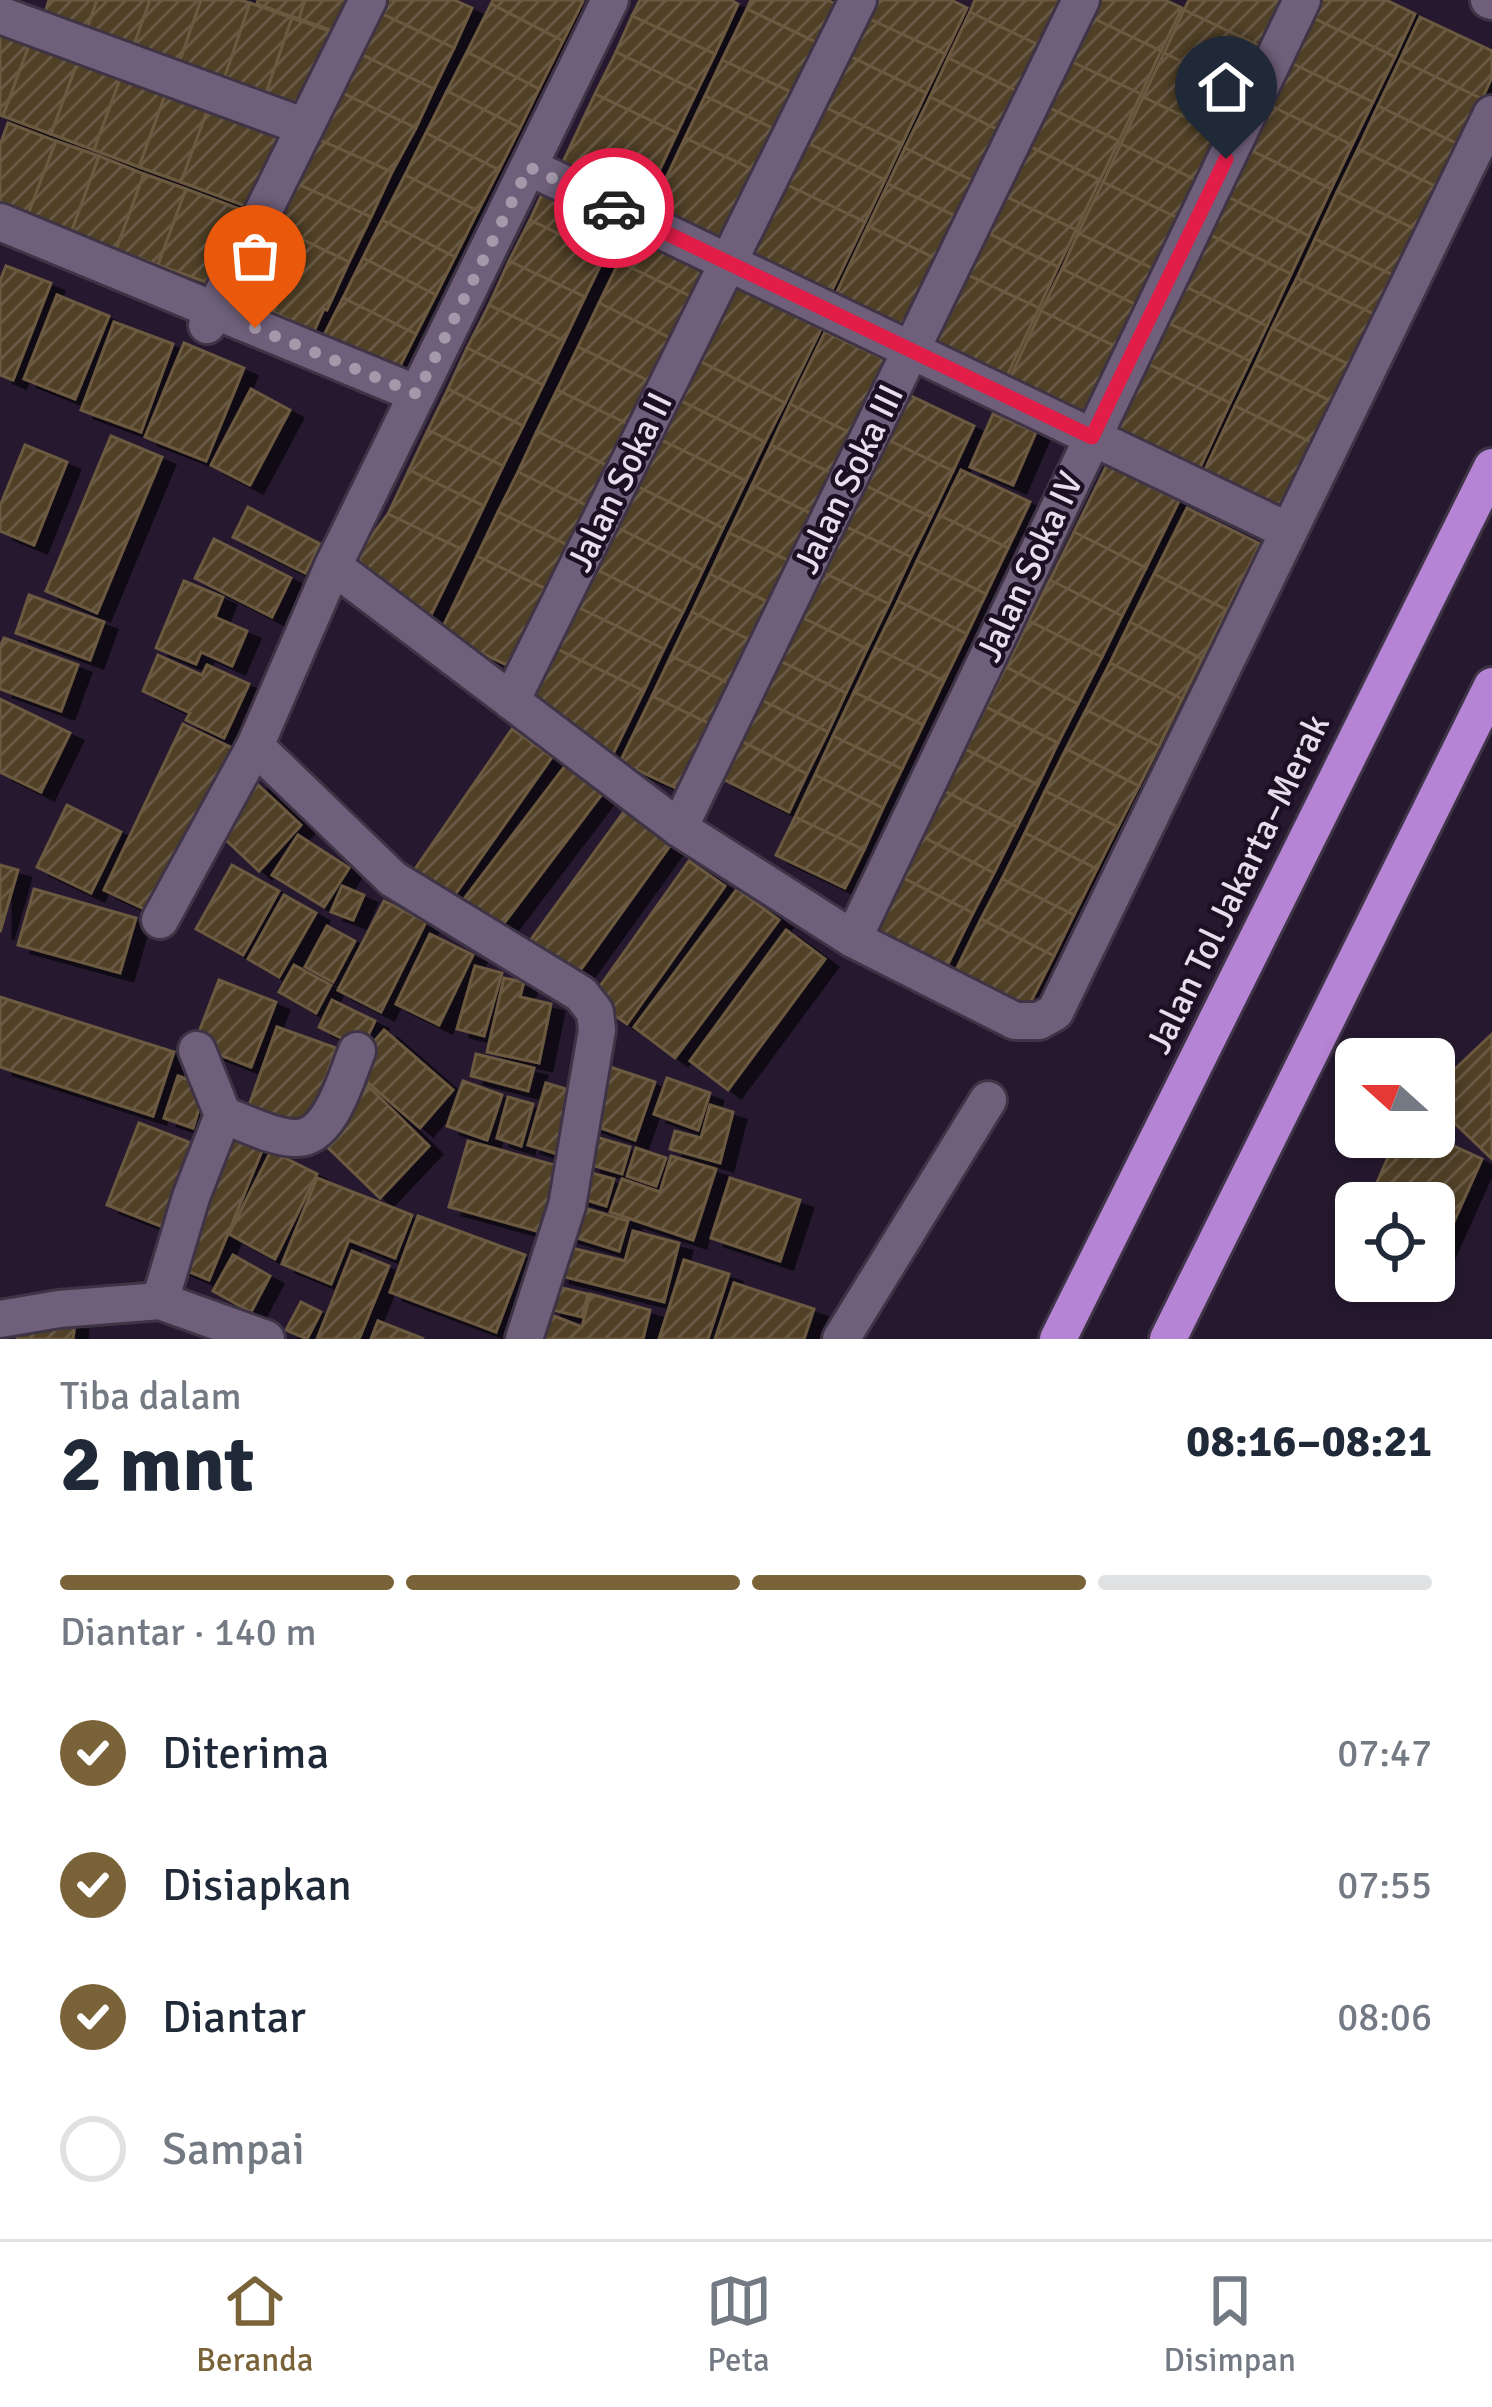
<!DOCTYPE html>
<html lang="id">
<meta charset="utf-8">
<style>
:root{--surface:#fff;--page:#f2f2f3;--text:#1f2937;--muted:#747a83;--line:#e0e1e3;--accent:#7a6338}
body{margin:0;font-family:Signika,sans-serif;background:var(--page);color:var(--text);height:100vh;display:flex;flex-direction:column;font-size:45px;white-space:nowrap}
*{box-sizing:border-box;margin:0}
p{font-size:39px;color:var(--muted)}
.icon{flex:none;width:66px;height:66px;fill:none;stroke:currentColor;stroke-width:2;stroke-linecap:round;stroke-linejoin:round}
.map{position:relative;height:1339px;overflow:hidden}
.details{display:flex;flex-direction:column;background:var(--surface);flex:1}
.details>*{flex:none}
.needle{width:78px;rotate:291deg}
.controls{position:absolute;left:1335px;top:1038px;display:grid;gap:24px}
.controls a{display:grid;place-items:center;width:120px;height:120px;border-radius:18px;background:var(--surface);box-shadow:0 6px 18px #0003;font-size:60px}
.pin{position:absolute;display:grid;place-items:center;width:102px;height:102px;color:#fff;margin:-123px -51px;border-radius:50% 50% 50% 0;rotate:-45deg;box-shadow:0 0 12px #0007}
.pin .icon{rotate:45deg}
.courier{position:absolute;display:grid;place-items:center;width:120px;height:120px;margin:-60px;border:9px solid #e11d48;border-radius:50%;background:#fff;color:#222;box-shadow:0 3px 15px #0007}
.headline em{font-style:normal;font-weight:700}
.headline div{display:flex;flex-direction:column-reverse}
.headline{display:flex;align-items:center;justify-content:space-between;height:204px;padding:0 60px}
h1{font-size:78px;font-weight:700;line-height:90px}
.bar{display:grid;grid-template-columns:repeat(4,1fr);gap:18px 12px;align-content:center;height:144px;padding:0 60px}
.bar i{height:15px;border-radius:9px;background:var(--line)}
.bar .on{background:var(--accent)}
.bar p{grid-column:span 4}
ol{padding:0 60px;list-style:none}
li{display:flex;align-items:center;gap:36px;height:132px}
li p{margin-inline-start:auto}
li .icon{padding:12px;border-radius:50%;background:var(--accent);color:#fff;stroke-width:4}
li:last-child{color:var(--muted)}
li i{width:66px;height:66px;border:6px solid var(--line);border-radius:50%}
.menu{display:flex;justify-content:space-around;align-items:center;height:168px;border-top:3px solid var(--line);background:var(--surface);font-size:33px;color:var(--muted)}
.menu a{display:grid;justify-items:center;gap:6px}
.menu .on{color:var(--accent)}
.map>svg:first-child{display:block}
.building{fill:url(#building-hatch);stroke:#6c5a40;stroke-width:3;filter:url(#shadow)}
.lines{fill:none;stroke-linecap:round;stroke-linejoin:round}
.street-casing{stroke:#3f3446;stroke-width:42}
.highway-casing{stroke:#3f3446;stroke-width:42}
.street{stroke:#6f5f7a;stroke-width:36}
.highway{stroke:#b584d4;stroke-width:36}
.done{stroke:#a399aa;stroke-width:12;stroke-dasharray:0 21.6}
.route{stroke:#e11d48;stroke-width:15}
.labels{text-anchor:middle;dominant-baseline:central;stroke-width:9;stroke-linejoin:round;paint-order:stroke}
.street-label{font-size:36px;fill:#e7deed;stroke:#1d1025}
</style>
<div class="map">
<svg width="1492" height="1339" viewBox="0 0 1492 1339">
<defs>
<pattern id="building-hatch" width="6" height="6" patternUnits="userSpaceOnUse" patternTransform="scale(3)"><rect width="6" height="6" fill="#503f26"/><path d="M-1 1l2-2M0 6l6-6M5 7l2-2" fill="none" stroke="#695a46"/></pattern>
<filter id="shadow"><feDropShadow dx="13" dy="8" stdDeviation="0" flood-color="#0009"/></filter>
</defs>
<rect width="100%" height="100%" fill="#26192f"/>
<g class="building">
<path d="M49 0H97L84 37 42 22Z"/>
<path d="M97 0H150L131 53 84 37Z"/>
<path d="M150 0H201L177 69 131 53Z"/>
<path d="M201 0H240L250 3 222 85 177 69Z"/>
<path d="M258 0H305L299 19 257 4Z"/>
<path d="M305 0H356L342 34 299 19Z"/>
<path d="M381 0H454L472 8 454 48 376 11Z"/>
<path d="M493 0H582L583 1 563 41 491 4Z"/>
<path d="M640 0H731L738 4 715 54 632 16Z"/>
<path d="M751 0H827L846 9 828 48 747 9Z"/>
<path d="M870 0H951L967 8 945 54 863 16Z"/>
<path d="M975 0H1058L1072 7 1051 51 970 12Z"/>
<path d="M1085 0H1165L1182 8 1161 51 1080 12Z"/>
<path d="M1189 0H1279L1288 4 1266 49 1184 10Z"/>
<path d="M1321 0H1386L1415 14 1395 57 1313 18Z"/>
<path d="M250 3 292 18 264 99 222 85Z"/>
<path d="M491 4 563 41 539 89 467 52Z"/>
<path d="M747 9 828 48 804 98 722 60Z"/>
<path d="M1184 10 1266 49 1246 92 1164 53Z"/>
<path d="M376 11 454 48 434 89 356 52Z"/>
<path d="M970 12 1051 51 1029 97 948 58Z"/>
<path d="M1080 12 1161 51 1141 94 1059 56Z"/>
<path d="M632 16 715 54 697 91 616 52Z"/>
<path d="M863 16 945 54 926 93 845 54Z"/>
<path d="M1420 17 1492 51V77L1482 99 1400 60Z"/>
<path d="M292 18 335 33 295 110 264 99Z"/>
<path d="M1313 18 1395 57 1373 102 1291 63Z"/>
<path d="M0 28 31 40 3 116 0 115Z"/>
<path d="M31 40 79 58 51 134 3 116Z"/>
<path d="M356 52 434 89 416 128 338 91Z"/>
<path d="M467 52 539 89 520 128 447 91Z"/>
<path d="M616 52 697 91 677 133 595 94Z"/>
<path d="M1164 53 1246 92 1225 136 1143 97Z"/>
<path d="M845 54 926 93 902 144 820 105Z"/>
<path d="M1059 56 1141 94 1119 141 1037 102Z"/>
<path d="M79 58 122 74 94 150 51 134Z"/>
<path d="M948 58 1029 97 1011 136 930 97Z"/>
<path d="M722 60 804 98 787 135 705 96Z"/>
<path d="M1400 60 1482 99 1460 145 1378 106Z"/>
<path d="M1291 63 1373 102 1352 145 1271 106Z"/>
<path d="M122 74 167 90 139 167 94 150Z"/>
<path d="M167 90 209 106 181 182 139 167Z"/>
<path d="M338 91 416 128 392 172 313 137Z"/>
<path d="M447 91 520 128 499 170 426 133Z"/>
<path d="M595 94 677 133 644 203 562 164Z"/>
<path d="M705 96 787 135 767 176 685 138Z"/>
<path d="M930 97 1011 136 986 187 905 148Z"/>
<path d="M1143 97 1225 136 1202 183 1121 144Z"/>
<path d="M1037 102 1119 141 1100 180 1018 141Z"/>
<path d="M820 105 902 144 885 180 803 141Z"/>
<path d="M209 106 279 132 251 208 181 182Z"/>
<path d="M1271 106 1352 145 1331 189 1250 150Z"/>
<path d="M1378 106 1460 145 1439 188 1358 149Z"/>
<path d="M8 123 56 141 27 217 0 207V145Z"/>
<path d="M426 133 499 170 478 211 405 175Z"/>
<path d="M313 137 392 172 371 217 293 182Z"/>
<path d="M685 138 767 176 734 247 652 208Z"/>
<path d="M56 141 99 156 71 233 27 217Z"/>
<path d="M803 141 885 180 865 222 783 183Z"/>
<path d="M1018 141 1100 180 1076 230 994 191Z"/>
<path d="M1121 144 1202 183 1184 221 1103 182Z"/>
<path d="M905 148 986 187 970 223 888 184Z"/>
<path d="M1358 149 1439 188 1419 231 1337 192Z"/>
<path d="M1250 150 1331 189 1309 236 1228 197Z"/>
<path d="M99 156 144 174 116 250 71 233Z"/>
<path d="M144 174 186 189 158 265 116 250Z"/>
<path d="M405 175 478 211 455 257 382 220Z"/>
<path d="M293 182 371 217 349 262 272 225Z"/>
<path d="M1103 182 1184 221 1160 272 1078 233Z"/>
<path d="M547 183 622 220 605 256 530 220Z"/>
<path d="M783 183 865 222 831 292 750 253Z"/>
<path d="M888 184 970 223 949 265 868 226Z"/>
<path d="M186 189 256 215 217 286 158 265Z"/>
<path d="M994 191 1076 230 1058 267 977 228Z"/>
<path d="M1337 192 1419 231 1397 277 1315 239Z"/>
<path d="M1228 197 1309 236 1291 274 1210 235Z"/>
<path d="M382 220 455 257 436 295 363 258Z"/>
<path d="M530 220 605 256 585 297 509 261Z"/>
<path d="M272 225 349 262 327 310 324 309 314 331 273 312 283 290 249 275Z"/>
<path d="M637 226 711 262 694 298 619 262Z"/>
<path d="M868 226 949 265 916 335 835 296Z"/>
<path d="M977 228 1058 267 1039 308 957 270Z"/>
<path d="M1078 233 1160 272 1143 308 1062 269Z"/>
<path d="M1210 235 1291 274 1267 326 1186 287Z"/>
<path d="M1315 239 1397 277 1378 316 1297 278Z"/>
<path d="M363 258 436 295 416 334 343 298Z"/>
<path d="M509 261 585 297 564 341 489 305Z"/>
<path d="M619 262 694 298 674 340 599 303Z"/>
<path d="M6 266 51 283 13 380 0 375V281Z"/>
<path d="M1062 269 1143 308 1123 350 1041 311Z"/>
<path d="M957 270 1039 308 1006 378 924 340Z"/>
<path d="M1297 278 1378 316 1354 367 1272 328Z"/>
<path d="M731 285 821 329 785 403 695 359Z"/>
<path d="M1186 287 1267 326 1250 361 1168 323Z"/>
<path d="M57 295 109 316 75 399 24 379Z"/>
<path d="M343 298 416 334 397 372 324 335Z"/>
<path d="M599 303 674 340 653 383 578 347Z"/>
<path d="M489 305 564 341 543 385 467 348Z"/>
<path d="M1041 311 1123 350 1090 420 1008 382Z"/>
<path d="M114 322 173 344 141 432 81 410Z"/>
<path d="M1168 323 1250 361 1230 403 1148 364Z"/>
<path d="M1272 328 1354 367 1337 404 1255 365Z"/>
<path d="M825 332 894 364 859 437 790 404Z"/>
<path d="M184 343 244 368 206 461 145 437Z"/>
<path d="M578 347 653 383 632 426 557 390Z"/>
<path d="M467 348 543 385 523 426 448 389Z"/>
<path d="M695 359 785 403 765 442 677 399Z"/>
<path d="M1148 364 1230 403 1197 474 1115 434Z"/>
<path d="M1255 365 1337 404 1317 445 1235 406Z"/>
<path d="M251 389 290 410 250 485 211 465Z"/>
<path d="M448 389 523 426 503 466 428 430Z"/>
<path d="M557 390 632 426 612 468 537 431Z"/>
<path d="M905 393 974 426 953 471 884 438Z"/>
<path d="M677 399 765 442 746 481 657 438Z"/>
<path d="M790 404 859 437 840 477 771 445Z"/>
<path d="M1235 406 1317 445 1284 516 1202 476Z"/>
<path d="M993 414 1036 432 1013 485 970 467Z"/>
<path d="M428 430 503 466 484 506 409 470Z"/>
<path d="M537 431 612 468 592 508 518 472Z"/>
<path d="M111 436 162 457 97 613 46 591Z"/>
<path d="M657 438 746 481 723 528 634 485Z"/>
<path d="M884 438 953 471 931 517 862 484Z"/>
<path d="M25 445 67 462 34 545 0 531V506Z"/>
<path d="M771 445 840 477 820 518 752 485Z"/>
<path d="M1107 465 1179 501 1146 568 1074 532Z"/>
<path d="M409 470 484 506 463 550 388 514Z"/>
<path d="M961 470 1030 502 1008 548 939 515Z"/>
<path d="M518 472 592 508 574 548 498 512Z"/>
<path d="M862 484 931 517 911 557 842 525Z"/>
<path d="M634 485 723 528 703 570 614 526Z"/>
<path d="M752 485 820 518 798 565 729 533Z"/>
<path d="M248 507 320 544 305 573 233 537Z"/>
<path d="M1187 508 1260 544 1227 610 1154 574Z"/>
<path d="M498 512 574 548 552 592 477 556Z"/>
<path d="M388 514 463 550 425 627 356 557Z"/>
<path d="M939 515 1008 548 986 594 917 561Z"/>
<path d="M842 525 911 557 889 604 820 571Z"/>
<path d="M614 526 703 570 683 612 593 568Z"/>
<path d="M1074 532 1146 568 1122 616 1050 580Z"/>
<path d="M729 533 798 565 778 607 710 574Z"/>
<path d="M214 539 291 578 272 617 195 578Z"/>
<path d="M477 556 552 592 515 669 440 633Z"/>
<path d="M917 561 986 594 967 634 898 601Z"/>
<path d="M593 568 683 612 664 649 575 606Z"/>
<path d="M820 571 889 604 867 649 799 616Z"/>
<path d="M710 574 778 607 760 645 692 612Z"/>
<path d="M1154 574 1227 610 1202 659 1130 622Z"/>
<path d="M1050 580 1122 616 1102 657 1029 621Z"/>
<path d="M184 581 223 597 215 617 247 631 232 666 201 652 196 664 156 648Z"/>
<path d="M29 595 104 622 90 660 16 633Z"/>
<path d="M898 601 967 634 944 681 875 648Z"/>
<path d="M575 606 664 649 644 691 555 648Z"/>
<path d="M692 612 760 645 739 688 671 656Z"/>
<path d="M799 616 867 649 846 693 778 660Z"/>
<path d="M1029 621 1102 657 1078 704 1006 667Z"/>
<path d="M1130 622 1202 659 1182 699 1110 663Z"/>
<path d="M4 638 78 665 61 711 0 689V647Z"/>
<path d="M555 648 644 691 613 754 524 711Z"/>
<path d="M875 648 944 681 923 725 854 692Z"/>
<path d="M158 655 202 675 207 665 249 684 224 738 186 720 190 713 143 691Z"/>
<path d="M671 656 739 688 720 729 652 696Z"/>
<path d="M778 660 846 693 828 732 759 699Z"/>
<path d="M1110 663 1182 699 1159 746 1086 710Z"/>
<path d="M1006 667 1078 704 1058 743 986 707Z"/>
<path d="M854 692 923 725 902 769 833 736Z"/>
<path d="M652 696 720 729 689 794 620 762Z"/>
<path d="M0 699 70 733 41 792 0 772Z"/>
<path d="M759 699 828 732 807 774 739 740Z"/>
<path d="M986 707 1058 743 1038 785 965 749Z"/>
<path d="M1086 710 1159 746 1139 786 1066 749Z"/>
<path d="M183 724 234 749 155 914 104 890Z"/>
<path d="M512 729 552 757 447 906 408 879Z"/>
<path d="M833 736 902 769 883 808 815 775Z"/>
<path d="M739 740 807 774 789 812 721 778Z"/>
<path d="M965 749 1038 785 1017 827 944 791Z"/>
<path d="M1066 749 1139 786 1118 827 1045 791Z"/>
<path d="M565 766 602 794 495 935 458 907Z"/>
<path d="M815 775 883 808 864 850 795 817Z"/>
<path d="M255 782 301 825 259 871 213 828Z"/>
<path d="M944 791 1017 827 994 873 921 836Z"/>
<path d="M1045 791 1118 827 1097 869 1025 833Z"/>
<path d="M67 805 121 832 91 893 37 867Z"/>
<path d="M628 806 674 840 574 979 527 945Z"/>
<path d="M795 817 864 850 845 888 776 855Z"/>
<path d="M1025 833 1097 869 1074 915 1002 879Z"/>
<path d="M298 835 349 868 324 907 272 875Z"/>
<path d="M921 836 994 873 973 913 901 877Z"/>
<path d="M689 861 725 886 627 1024 591 999Z"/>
<path d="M0 865 18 870 0 932Z"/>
<path d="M232 865 279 891 243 955 196 929Z"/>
<path d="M901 877 973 913 944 972 872 936Z"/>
<path d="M1002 879 1074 915 1054 956 981 919Z"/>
<path d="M342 886 364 895 353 920 331 912Z"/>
<path d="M34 889 136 918 120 973 18 945Z"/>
<path d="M737 889 779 920 675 1058 634 1027Z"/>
<path d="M284 895 316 913 279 977 248 959Z"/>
<path d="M384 901 426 922 381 1012 338 990Z"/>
<path d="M981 919 1054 956 1024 1015 952 978Z"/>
<path d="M327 926 355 941 333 982 305 967Z"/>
<path d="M786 930 825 959 728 1090 690 1061Z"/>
<path d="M430 934 473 955 439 1025 396 1004Z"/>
<path d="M294 965 331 985 316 1013 279 992Z"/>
<path d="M475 966 502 973 484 1036 457 1029Z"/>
<path d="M504 978 524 982 520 997 551 1004 539 1063 487 1052Z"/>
<path d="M219 980 276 1002 251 1067 194 1045Z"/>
<path d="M0 997 174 1052 153 1116 0 1067Z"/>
<path d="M332 1000 375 1021 362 1048 319 1027Z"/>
<path d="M277 1027 336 1048 306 1132 247 1111Z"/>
<path d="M384 1030 453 1090 420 1128 351 1068Z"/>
<path d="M1492 1034V1159L1434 1103V1089Z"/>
<path d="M476 1054 534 1068 528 1091 471 1076Z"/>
<path d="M610 1067 655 1082 635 1140 590 1124Z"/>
<path d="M178 1076 206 1086 193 1128 164 1118Z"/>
<path d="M667 1078 710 1093 698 1130 654 1114Z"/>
<path d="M463 1081 502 1095 487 1140 447 1126Z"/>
<path d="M546 1083 579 1093 561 1155 528 1145Z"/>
<path d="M368 1086 429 1146 380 1198 318 1138Z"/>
<path d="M508 1097 533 1104 521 1146 497 1138Z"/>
<path d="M710 1105 733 1112 720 1163 670 1149 675 1131 701 1138Z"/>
<path d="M139 1123 194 1144 163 1227 107 1205Z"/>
<path d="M229 1126 266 1141 209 1280 173 1265Z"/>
<path d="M596 1137 630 1147 622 1174 588 1164Z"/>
<path d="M1397 1137H1434L1482 1159 1435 1264 1434 1203H1368Z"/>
<path d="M468 1141 558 1166 540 1232 449 1207Z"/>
<path d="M636 1148 666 1158 656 1186 627 1176Z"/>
<path d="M271 1151 317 1174 275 1259 229 1234Z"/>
<path d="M671 1156 716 1169 693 1240 610 1212 622 1179 660 1192Z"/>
<path d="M584 1171 614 1179 606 1206 577 1197Z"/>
<path d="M317 1178 412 1215 395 1258 349 1240 331 1284 282 1264Z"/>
<path d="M730 1178 800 1200 780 1261 711 1238Z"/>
<path d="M571 1204 628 1221 619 1251 562 1233Z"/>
<path d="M418 1216 525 1255 496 1332 390 1292Z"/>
<path d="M633 1231 679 1243 664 1302 557 1275 564 1246 625 1261Z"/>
<path d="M352 1251 389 1266 359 1339H317Z"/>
<path d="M233 1255 270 1276 251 1312 213 1291Z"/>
<path d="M684 1260 729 1274 708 1339H659Z"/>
<path d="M734 1283 814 1309 804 1339H715Z"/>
<path d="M554 1286 588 1294 582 1317 548 1309Z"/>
<path d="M590 1294 650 1310 643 1339H539L549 1314 582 1327Z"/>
<path d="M301 1302 321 1312 307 1339 286 1330Z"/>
<path d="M20 1316 75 1322 73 1339H17Z"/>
<path d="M378 1321 424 1339H371Z"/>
</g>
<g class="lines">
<defs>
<g id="street">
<path d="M1489 0 1492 1"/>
<path d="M0 15 305 127"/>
<path d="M529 167 1288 531"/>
<path d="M0 222 417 394"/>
<path d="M207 325 368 0"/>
<path d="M333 566 679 828 853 939 1015 1021H1039L1055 1012 1492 114"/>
<path d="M511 701 858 0"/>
<path d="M255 746 393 879 581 994 595 1012 597 1030 567 1206 524 1339"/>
<path d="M679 828 1081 0"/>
<path d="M160 920 255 746 333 566 610 0"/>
<path d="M853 939 1302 0"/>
<path d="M197 1050 223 1115 191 1197 160 1301 266 1339"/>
<path d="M223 1115C245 1123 271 1137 295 1138 330 1140 346 1078 357 1051"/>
<path d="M0 1319 59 1309 160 1301"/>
<path d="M841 1339 988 1100"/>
</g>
<g id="highway">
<path d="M1058 1339 1492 467"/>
<path d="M1168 1339 1492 686"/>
</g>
</defs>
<use href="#street" class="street-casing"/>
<use href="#highway" class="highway-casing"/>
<use href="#street" class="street"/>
<use href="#highway" class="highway"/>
</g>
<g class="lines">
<path class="done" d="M255 328 417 394 529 167 614 208"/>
<path class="route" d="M614 208 1092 437 1226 159"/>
</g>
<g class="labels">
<g class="street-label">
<text transform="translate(849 479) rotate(-64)">Jalan Soka III</text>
<text transform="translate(620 482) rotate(-64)">Jalan Soka II</text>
<text transform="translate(1030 567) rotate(-65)">Jalan Soka IV</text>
<text transform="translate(1238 884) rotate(-64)">Jalan Tol Jakarta–Merak</text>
</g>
</g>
</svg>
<div class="controls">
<a><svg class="needle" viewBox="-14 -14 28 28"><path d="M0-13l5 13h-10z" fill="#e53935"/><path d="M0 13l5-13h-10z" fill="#747a83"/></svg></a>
<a><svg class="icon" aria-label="locate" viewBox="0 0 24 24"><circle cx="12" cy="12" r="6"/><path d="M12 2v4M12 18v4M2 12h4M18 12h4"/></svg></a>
</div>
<div class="pin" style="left:255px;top:328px;background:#ea580c"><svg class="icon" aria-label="bag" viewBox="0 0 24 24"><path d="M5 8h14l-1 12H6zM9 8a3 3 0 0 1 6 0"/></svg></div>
<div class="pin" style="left:1226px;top:159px;background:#1f2937"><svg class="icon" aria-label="home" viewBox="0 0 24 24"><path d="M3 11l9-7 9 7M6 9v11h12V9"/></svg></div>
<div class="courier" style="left:614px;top:208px"><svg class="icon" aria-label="car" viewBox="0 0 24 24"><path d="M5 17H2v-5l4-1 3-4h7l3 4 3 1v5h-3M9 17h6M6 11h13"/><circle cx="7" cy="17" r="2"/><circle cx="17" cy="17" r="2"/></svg></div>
</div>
<section class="details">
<div class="headline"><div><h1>2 mnt</h1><p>Tiba dalam</p></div><em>08:16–08:21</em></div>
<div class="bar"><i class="on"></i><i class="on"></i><i class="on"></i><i></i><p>Diantar · 140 m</p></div>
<ol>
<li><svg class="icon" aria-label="check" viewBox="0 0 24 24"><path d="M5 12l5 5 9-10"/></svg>Diterima<p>07:47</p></li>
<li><svg class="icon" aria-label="check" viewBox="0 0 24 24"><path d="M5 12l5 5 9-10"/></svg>Disiapkan<p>07:55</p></li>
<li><svg class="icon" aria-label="check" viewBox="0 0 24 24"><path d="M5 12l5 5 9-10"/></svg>Diantar<p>08:06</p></li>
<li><i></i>Sampai</li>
</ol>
</section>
<nav class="menu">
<a class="on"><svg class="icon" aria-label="home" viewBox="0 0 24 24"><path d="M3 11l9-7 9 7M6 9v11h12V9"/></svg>Beranda</a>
<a><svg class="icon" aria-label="map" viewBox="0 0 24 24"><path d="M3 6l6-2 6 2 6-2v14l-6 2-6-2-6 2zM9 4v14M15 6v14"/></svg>Peta</a>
<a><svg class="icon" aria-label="saved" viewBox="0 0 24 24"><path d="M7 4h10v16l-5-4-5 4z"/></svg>Disimpan</a>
</nav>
